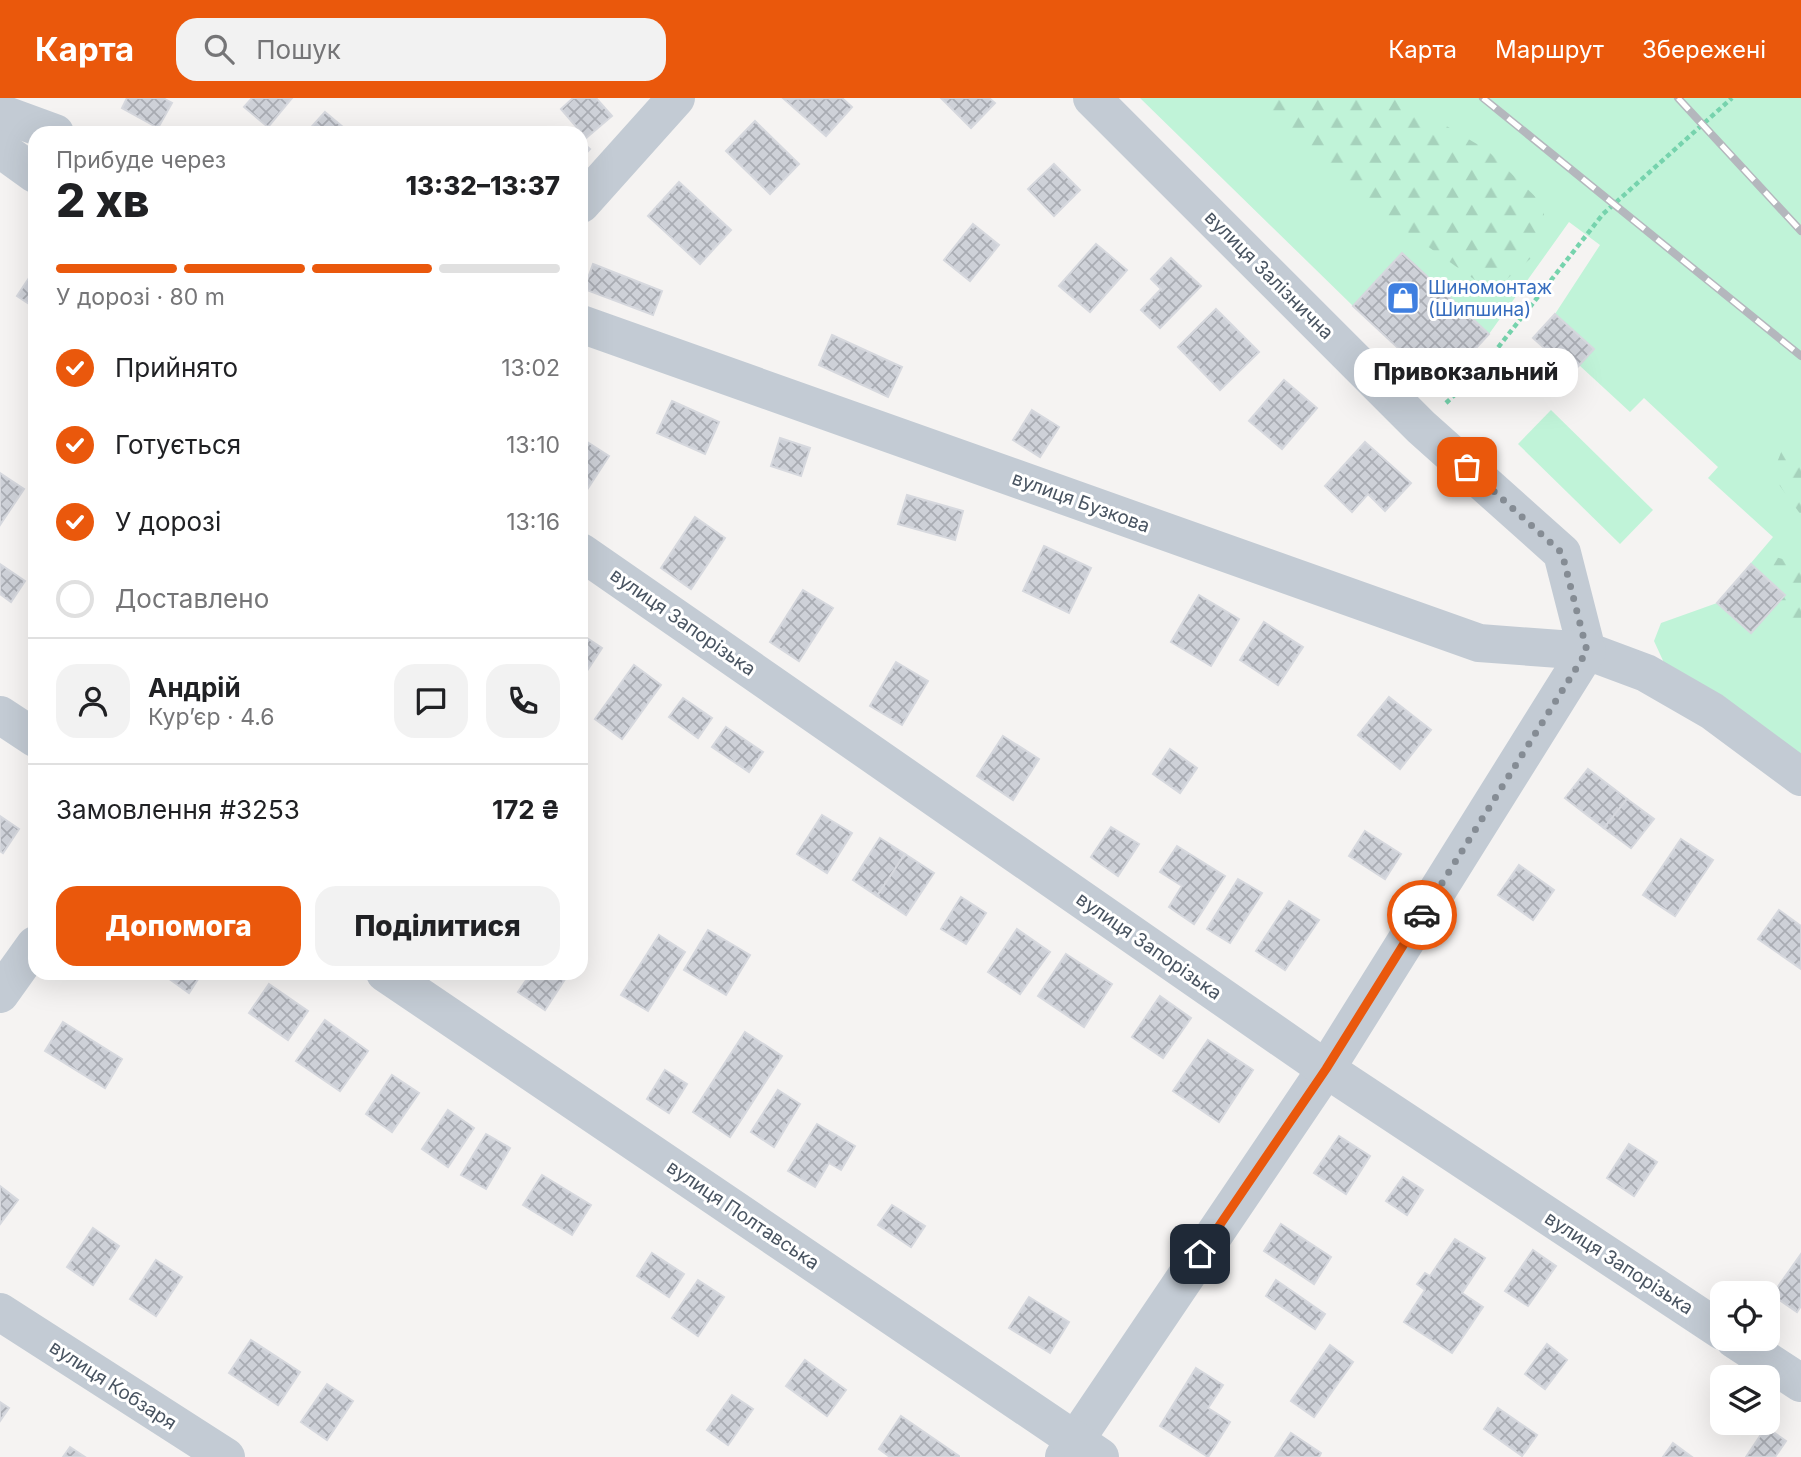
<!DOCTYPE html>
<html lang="uk">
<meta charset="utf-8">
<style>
:root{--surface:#fff;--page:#f2f2f2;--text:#202124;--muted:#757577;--line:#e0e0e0;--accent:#ea580c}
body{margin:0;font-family:Inter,sans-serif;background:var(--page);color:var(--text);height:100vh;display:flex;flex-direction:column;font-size:26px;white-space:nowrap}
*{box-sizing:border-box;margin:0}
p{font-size:23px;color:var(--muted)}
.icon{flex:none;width:38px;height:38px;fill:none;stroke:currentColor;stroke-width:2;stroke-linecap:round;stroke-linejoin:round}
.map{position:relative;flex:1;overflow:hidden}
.panel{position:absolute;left:28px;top:28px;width:560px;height:854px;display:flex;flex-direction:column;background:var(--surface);border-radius:21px;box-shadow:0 7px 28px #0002}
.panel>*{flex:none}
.tools{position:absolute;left:1710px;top:1183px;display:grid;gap:14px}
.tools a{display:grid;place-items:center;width:70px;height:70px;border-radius:14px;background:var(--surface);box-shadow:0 7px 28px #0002;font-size:35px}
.pin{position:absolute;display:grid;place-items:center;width:60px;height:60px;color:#fff;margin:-30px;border-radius:14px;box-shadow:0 4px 10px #0006}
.courier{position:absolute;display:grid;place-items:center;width:70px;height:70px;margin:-35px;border:5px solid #ea580c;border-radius:50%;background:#fff;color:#222;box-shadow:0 2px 9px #0007}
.bubble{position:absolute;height:49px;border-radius:21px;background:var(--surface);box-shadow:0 7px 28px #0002;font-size:23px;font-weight:800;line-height:49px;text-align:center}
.headline em{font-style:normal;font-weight:800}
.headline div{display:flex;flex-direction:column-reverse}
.headline{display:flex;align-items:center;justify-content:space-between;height:119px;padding:0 28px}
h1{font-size:46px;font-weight:800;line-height:52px}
.bar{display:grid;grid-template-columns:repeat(4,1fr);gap:10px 7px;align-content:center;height:84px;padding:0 28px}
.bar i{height:9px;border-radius:5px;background:var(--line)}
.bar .selected{background:var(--accent)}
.bar p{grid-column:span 4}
.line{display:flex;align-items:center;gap:18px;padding:0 28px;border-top:2px solid var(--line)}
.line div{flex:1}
.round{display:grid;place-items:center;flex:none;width:74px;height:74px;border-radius:21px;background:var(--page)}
ol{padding:0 28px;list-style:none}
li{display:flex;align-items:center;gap:21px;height:77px}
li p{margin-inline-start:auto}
li .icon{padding:7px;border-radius:50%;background:var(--accent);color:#fff;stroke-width:4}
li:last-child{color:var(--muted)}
li i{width:38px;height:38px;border:4px solid var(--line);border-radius:50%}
.cta{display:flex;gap:14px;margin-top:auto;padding:14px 28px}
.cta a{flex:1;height:80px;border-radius:21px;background:var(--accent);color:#fff;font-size:28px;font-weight:800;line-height:80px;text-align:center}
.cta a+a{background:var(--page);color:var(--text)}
header{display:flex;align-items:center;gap:42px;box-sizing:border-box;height:98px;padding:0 35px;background:var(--accent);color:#fff}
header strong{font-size:33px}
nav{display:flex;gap:38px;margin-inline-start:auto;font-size:24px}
.search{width:490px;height:63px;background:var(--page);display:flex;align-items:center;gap:18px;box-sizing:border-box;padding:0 24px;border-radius:21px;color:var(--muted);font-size:26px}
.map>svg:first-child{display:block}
.grass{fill:#c0f3d8}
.forest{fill:url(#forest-firs)}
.building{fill:url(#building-cross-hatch);stroke:#d6d8de;stroke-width:2}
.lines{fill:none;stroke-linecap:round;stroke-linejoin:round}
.path{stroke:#76d3ad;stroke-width:4.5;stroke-dasharray:5 3.5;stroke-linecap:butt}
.minor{stroke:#c3cbd4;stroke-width:38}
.rail-casing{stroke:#b4b7bd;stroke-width:8}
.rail{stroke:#fff;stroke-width:5;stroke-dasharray:16;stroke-linecap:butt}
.done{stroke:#858c94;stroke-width:7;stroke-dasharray:0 12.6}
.route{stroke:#ea580c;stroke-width:9}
.labels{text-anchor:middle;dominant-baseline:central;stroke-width:6;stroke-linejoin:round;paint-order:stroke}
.street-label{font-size:19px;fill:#495461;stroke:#fff}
.shop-label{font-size:19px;fill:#366cbe;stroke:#fff;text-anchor:start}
</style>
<header>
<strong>Карта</strong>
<div class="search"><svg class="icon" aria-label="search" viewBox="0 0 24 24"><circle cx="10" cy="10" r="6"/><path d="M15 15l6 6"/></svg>Пошук</div>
<nav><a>Карта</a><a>Маршрут</a><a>Збережені</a></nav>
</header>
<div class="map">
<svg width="1801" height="1359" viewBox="0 0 1801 1359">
<defs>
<pattern id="forest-firs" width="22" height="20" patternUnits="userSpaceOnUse" patternTransform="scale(1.75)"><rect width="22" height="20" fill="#c0f3d8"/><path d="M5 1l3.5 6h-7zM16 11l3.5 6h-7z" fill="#a6d2bc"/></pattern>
<pattern id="building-cross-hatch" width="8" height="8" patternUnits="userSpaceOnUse" patternTransform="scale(1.75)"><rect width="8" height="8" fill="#ced1d8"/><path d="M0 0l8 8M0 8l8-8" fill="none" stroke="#a9acb3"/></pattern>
</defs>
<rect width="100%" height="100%" fill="#f5f3f2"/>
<g class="grass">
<path d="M1140 0H1801V662L1665 567 1654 543 1661 525 1717 505 1773 439 1708 380 1718 369 1644 300 1630 314 1579 267 1555 216 1600 147 1569 124 1489 236 1402 155 1353 208Z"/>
<path d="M1551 312 1653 412 1620 446 1518 346Z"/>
</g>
<g class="forest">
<path d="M1244 0H1399L1487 52 1544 107V149L1492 194 1351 94Z"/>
<path d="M1784 347 1801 352V417L1772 377Z"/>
<path d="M1765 459H1775L1801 466V535L1778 523Z"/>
</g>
<g class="building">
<path d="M127 0H163L172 5 158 30 122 10Z"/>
<path d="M252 0H292L268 29 244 9Z"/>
<path d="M573 0H596L612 18 586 40 561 11Z"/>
<path d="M842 0 852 9 826 38 784 1Z"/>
<path d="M941 0H989L995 5 971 30Z"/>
<path d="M325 14 350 35H306Z"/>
<path d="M755 23 799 66 770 96 726 53Z"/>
<path d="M581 43 590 51 581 61Z"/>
<path d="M1054 66 1080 92 1054 118 1028 91Z"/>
<path d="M679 84 731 132 700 166 648 118Z"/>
<path d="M973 126 999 147 970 183 944 162Z"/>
<path d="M1096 146 1127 172 1090 214 1059 188Z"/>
<path d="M1402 155 1489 236 1440 289 1353 208Z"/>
<path d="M1171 160 1201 188 1160 230 1141 212 1161 191 1151 181Z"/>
<path d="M593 166 662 193 653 217 584 191Z"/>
<path d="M35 171V210L17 198Z"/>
<path d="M1216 211 1259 254 1220 292 1178 249Z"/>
<path d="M1555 216 1594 251 1572 275 1533 240Z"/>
<path d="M832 237 902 269 888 299 819 267Z"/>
<path d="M1284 282 1317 310 1282 351 1249 323Z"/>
<path d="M672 303 719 324 705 356 657 335Z"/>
<path d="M1032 312 1059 329 1040 359 1013 342Z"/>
<path d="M581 340 609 358 581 401Z"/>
<path d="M780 340 810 350 801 378 771 368Z"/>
<path d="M1365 344 1411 385 1385 413 1368 396 1352 414 1325 388Z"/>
<path d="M0 375 24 391 0 427Z"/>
<path d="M907 397 963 413 955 442 898 426Z"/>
<path d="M695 419 725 440 691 491 661 470Z"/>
<path d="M1044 448 1091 470 1069 515 1023 493Z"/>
<path d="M0 466 25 483 11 504 0 496Z"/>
<path d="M1751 466 1785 497 1751 535 1717 505Z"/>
<path d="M803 492 833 510 799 563 770 544Z"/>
<path d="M1199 497 1239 521 1211 568 1171 544Z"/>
<path d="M1264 524 1303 549 1278 587 1240 562Z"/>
<path d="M581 536 602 550 581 582Z"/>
<path d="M896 564 928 583 902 627 870 608Z"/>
<path d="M634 567 661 587 622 641 595 621Z"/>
<path d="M1389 599 1431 632 1400 671 1358 637Z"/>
<path d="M683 600 712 620 698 640 669 619Z"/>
<path d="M726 629 763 654 749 674 712 649Z"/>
<path d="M1003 638 1039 661 1013 702 977 678Z"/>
<path d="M1170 651 1197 670 1180 695 1153 676Z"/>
<path d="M1588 671 1627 701 1604 730 1565 700Z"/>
<path d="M1627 701 1654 721 1631 750 1604 730Z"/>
<path d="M822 717 852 735 827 775 797 756Z"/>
<path d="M0 718 19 731 3 755 0 753Z"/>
<path d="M1111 729 1139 746 1118 778 1091 759Z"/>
<path d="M1365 733 1401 756 1385 781 1349 758Z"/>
<path d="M880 740 905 756 877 798 853 782Z"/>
<path d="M1681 741 1713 762 1675 818 1643 797Z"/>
<path d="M1177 748 1225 778 1194 826 1169 809 1182 788 1160 774Z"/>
<path d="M905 756 934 775 906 817 877 798Z"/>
<path d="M1519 767 1554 792 1533 822 1498 797Z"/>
<path d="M1238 781 1262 795 1230 845 1207 831Z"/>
<path d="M961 799 986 815 966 846 941 831Z"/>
<path d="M1289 803 1319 822 1285 872 1256 853Z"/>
<path d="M1779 812 1801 828V871L1758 841Z"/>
<path d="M1017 831 1050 854 1020 896 988 874Z"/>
<path d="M708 832 750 857 726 897 684 872Z"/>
<path d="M659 837 685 854 648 913 621 897Z"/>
<path d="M1066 856 1112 886 1084 929 1038 898Z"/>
<path d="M161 875H202L189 895Z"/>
<path d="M531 875 567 878 545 912 518 894Z"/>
<path d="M269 886 308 913 288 942 249 915Z"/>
<path d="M1160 898 1191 920 1163 960 1132 939Z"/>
<path d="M325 922 368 953 340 993 296 963Z"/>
<path d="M63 924 122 961 105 990 45 953Z"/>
<path d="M745 934 782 958 730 1039 693 1014Z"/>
<path d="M1208 942 1253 972 1219 1024 1173 993Z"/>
<path d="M665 972 687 986 669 1015 647 1001Z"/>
<path d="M392 977 419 995 392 1034 366 1016Z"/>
<path d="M778 992 800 1006 774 1049 751 1034Z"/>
<path d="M448 1012 474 1030 448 1069 422 1051Z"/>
<path d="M817 1026 855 1048 841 1072 829 1065 815 1089 788 1073Z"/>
<path d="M486 1036 510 1050 486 1091 461 1077Z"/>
<path d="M1339 1038 1370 1058 1346 1096 1314 1075Z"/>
<path d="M1629 1046 1657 1064 1634 1098 1607 1080Z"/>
<path d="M542 1077 591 1107 572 1137 523 1107Z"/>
<path d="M1403 1079 1423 1092 1407 1117 1386 1103Z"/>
<path d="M0 1088 18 1102 0 1126Z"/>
<path d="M892 1107 925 1128 911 1149 878 1127Z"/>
<path d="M1281 1126 1331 1159 1314 1186 1264 1153Z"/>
<path d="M93 1130 119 1148 93 1187 67 1169Z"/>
<path d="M1455 1141 1485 1160 1462 1195 1483 1209 1452 1255 1404 1224 1425 1192 1417 1186 1425 1175 1430 1178Z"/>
<path d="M1533 1152 1556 1168 1528 1208 1505 1193Z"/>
<path d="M652 1155 684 1176 669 1199 637 1178Z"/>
<path d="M1801 1156V1208L1797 1214 1772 1197Z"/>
<path d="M156 1162 182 1179 156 1218 130 1201Z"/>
<path d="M698 1182 724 1199 698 1238 672 1220Z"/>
<path d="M1276 1182 1325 1216 1315 1231 1266 1198Z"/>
<path d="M1029 1199 1069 1224 1050 1255 1009 1230Z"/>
<path d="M251 1242 300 1274 278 1307 229 1275Z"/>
<path d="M1547 1246 1567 1262 1545 1291 1525 1276Z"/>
<path d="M1330 1247 1353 1264 1314 1319 1291 1303Z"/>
<path d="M805 1262 846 1292 827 1318 786 1288Z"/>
<path d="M1196 1270 1223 1287 1208 1310 1230 1324 1208 1359 1160 1328Z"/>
<path d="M327 1286 353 1303 327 1342 301 1324Z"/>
<path d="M732 1297 753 1311 728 1347 707 1332Z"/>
<path d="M0 1304 9 1310 0 1323Z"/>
<path d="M1498 1310 1537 1337 1522 1358 1484 1331Z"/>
<path d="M901 1318 959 1358V1359H890L879 1351Z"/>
<path d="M1766 1329 1786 1343 1775 1359H1746Z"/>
<path d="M1291 1335 1321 1355 1319 1359H1275Z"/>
<path d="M1673 1345 1692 1359H1663Z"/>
<path d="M70 1349 85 1359H63Z"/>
</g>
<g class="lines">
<path class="path" d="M1446 305 1478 275 1603 116 1732 0"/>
<g class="minor">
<path d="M1092 0 1421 329 1562 455 1587 553 1646 575 1712 613 1801 679"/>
<path d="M0 15 55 35"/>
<path d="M0 51 35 76"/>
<path d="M581 106 676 0"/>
<path d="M581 226 1479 545 1587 553 1326 971 1064 1359"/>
<path d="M581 454 1326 971 1722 1233"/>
<path d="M0 617 35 640"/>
<path d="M385 875 1100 1359"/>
<path d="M0 896 35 847"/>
<path d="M0 1214 226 1359"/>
<path d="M1734 1241 1801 1285"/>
</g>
<defs>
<g id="rail">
<path d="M1483 0 1801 258"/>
<path d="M1678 0 1801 133"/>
</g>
</defs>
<use href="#rail" class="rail-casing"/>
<use href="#rail" class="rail"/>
</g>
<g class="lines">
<path class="done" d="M1422 817 1587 553 1562 455 1467 369"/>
<path class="route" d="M1200 1156 1326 971 1422 817"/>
</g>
<defs>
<symbol id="shop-square" viewBox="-11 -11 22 22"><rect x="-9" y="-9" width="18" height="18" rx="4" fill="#3f7fe0" stroke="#fff"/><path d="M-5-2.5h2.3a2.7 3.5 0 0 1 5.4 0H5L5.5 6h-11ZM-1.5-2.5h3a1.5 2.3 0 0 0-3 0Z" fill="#fff"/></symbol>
</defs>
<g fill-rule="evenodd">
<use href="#shop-square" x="1384" y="181" width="38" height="38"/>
</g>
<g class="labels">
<g class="street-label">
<text transform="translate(1269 177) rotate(45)">вулиця Залізнична</text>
<text transform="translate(1081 404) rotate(20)">вулиця Бузкова</text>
<text transform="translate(683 524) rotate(35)">вулиця Запорізька</text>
<text transform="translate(1149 848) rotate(35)">вулиця Запорізька</text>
<text transform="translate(743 1117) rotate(34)">вулиця Полтавська</text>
<text transform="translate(1619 1165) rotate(33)">вулиця Запорізька</text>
<text transform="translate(113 1287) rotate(33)">вулиця Кобзаря</text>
</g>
<g class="shop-label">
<text x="1428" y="189">Шиномонтаж<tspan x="1428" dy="22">(Шипшина)</tspan></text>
</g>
</g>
</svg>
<div class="tools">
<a><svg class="icon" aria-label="locate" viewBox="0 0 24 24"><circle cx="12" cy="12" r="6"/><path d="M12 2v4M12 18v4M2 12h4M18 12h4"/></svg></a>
<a><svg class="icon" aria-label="layers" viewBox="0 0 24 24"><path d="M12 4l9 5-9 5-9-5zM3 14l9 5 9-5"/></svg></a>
</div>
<div class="pin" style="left:1467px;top:369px;background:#ea580c"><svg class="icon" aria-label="bag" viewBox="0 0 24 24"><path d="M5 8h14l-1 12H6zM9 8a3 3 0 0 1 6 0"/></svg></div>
<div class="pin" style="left:1200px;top:1156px;background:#1f2937"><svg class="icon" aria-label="home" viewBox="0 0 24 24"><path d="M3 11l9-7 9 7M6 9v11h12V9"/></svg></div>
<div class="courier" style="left:1422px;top:817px"><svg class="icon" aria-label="car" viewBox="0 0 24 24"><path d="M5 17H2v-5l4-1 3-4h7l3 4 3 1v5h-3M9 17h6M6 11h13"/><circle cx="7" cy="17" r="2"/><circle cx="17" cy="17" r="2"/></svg></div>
<div class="bubble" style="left:1354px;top:250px;width:224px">Привокзальний</div>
<section class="panel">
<div class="headline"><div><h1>2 хв</h1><p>Прибуде через</p></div><em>13:32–13:37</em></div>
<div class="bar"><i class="selected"></i><i class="selected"></i><i class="selected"></i><i></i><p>У дорозі · 80 m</p></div>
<ol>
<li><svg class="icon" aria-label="check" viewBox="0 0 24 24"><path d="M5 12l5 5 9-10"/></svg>Прийнято<p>13:02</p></li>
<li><svg class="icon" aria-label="check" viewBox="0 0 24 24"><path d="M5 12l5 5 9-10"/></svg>Готується<p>13:10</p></li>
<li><svg class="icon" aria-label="check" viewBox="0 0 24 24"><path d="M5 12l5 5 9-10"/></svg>У дорозі<p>13:16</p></li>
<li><i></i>Доставлено</li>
</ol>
<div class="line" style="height:126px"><a class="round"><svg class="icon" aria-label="person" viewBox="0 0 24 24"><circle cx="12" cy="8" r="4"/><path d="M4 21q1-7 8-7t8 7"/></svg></a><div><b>Андрій</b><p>Кур’єр · 4.6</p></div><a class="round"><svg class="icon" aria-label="chat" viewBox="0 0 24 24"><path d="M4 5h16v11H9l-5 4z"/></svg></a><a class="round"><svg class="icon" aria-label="phone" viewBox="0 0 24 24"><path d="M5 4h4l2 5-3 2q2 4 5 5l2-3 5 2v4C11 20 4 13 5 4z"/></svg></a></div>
<div class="line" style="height:91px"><div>Замовлення #3253</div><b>172 ₴</b></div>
<div class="cta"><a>Допомога</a><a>Поділитися</a></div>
</section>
</div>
